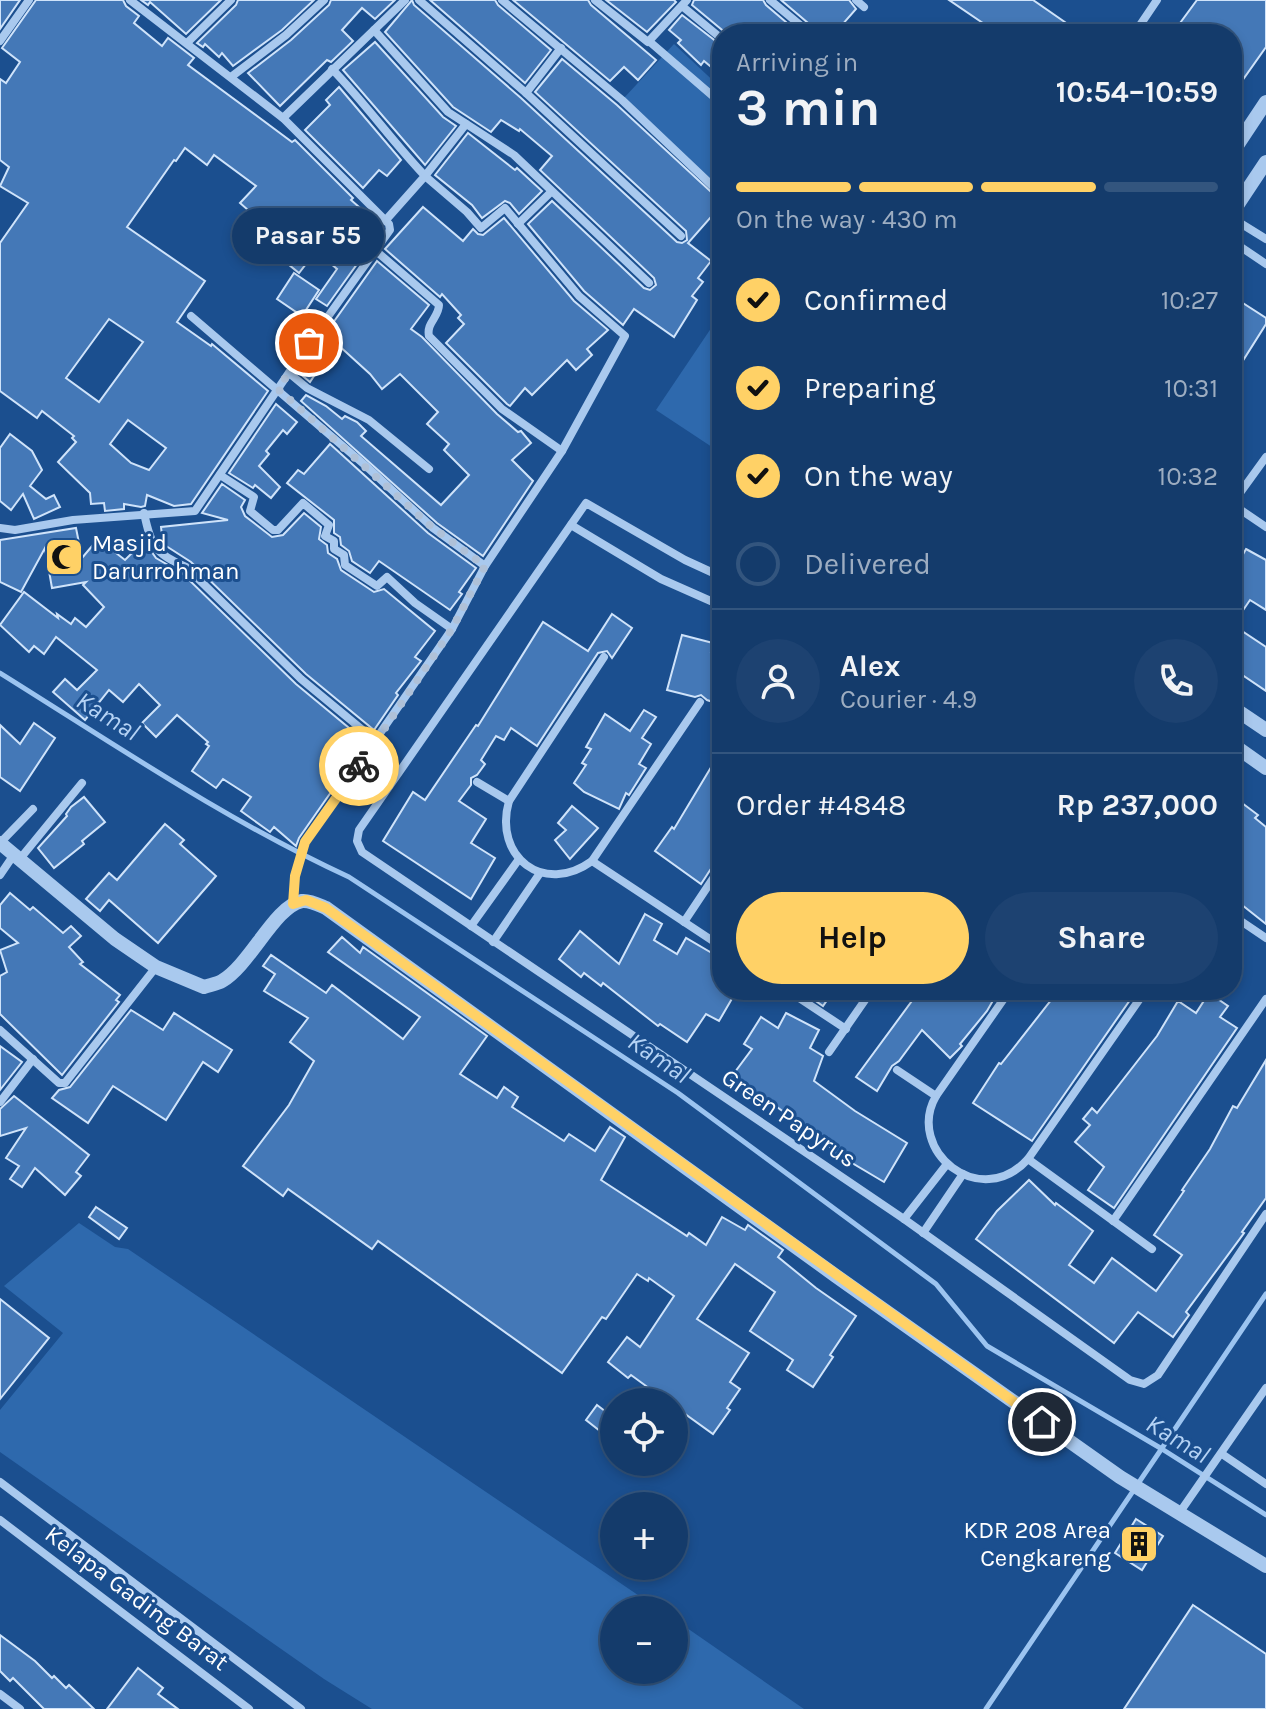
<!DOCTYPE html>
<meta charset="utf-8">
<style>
:root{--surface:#143b6b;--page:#1d4271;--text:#f1f3f6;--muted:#9dadc1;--line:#33557e;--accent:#ffd166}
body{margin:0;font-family:Karla,sans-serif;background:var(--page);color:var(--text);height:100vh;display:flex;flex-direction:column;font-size:30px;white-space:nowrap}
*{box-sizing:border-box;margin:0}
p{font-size:26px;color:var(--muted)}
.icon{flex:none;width:44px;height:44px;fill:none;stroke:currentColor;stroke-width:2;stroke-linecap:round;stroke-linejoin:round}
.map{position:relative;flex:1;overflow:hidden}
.drawer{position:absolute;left:712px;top:24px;width:530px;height:976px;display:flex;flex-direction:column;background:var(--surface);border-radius:32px;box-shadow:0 4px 12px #0003,0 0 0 2px var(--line)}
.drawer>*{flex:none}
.buttons{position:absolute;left:600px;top:1388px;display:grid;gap:16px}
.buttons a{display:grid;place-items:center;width:88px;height:88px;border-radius:50%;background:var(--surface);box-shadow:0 4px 12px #0003,0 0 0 2px var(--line);font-size:40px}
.pin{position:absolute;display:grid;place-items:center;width:68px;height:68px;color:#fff;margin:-34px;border:4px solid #fff;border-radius:50%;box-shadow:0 2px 8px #0007}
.courier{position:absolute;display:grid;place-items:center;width:80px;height:80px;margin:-40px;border:6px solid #ffd166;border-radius:50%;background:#fff;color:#222;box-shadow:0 2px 10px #0007}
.bubble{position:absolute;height:56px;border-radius:28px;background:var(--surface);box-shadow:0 4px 12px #0003,0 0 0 2px var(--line);font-size:26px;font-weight:700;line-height:56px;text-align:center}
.overview em{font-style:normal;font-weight:700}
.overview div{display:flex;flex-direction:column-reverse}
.overview{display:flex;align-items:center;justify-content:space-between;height:136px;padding:0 24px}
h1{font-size:52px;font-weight:700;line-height:60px}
.bar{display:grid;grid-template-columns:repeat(4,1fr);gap:12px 8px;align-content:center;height:96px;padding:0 24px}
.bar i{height:10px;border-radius:6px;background:var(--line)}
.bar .selected{background:var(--accent)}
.bar p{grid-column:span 4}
.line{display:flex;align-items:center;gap:20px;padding:0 24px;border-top:2px solid var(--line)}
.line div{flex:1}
.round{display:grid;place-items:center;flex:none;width:84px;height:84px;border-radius:42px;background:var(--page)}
ol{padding:0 24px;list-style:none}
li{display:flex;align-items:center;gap:24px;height:88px}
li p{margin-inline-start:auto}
li .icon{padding:8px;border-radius:50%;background:var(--accent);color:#111;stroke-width:4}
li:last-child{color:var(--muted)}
li i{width:44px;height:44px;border:4px solid var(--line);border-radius:50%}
.action{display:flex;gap:16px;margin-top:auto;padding:16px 24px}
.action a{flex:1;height:92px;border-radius:48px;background:var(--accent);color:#111;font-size:32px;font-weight:700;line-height:92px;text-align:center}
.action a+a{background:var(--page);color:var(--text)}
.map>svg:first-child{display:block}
.green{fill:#2e69ad}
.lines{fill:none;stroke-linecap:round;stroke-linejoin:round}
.stream{stroke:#9cc4f0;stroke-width:5}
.building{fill:#4478b7;stroke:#cfe3fa;stroke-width:2;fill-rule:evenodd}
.minor{stroke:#a9c9ee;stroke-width:8}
.tertiary{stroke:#a9c9ee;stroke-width:14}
.done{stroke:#afc1d8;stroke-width:8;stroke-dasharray:0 14.4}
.route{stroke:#ffd166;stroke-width:10}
.labels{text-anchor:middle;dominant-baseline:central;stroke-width:6;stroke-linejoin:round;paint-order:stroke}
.poi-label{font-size:24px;fill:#fff;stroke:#1b4f8f;text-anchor:start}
.street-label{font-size:24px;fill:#fff;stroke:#1b4f8f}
.water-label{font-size:26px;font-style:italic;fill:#b5d3f5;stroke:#1b4f8f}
</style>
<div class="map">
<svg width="1266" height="1709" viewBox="0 0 1266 1709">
<rect width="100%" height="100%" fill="#1b4f8f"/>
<g class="green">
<path d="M674 44 722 89V162L714 172 722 178V191L624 98Z"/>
<path d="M722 312V439L715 449 656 410Z"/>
<path d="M79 1223 115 1247 128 1249 660 1610H614V1670H674V1619L804 1709H372L324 1679 0 1452V1410L63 1333 4 1286Z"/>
</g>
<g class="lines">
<g class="stream">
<path d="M0 673C114 744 227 821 349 877L678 1093 936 1284 987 1346 1162 1449 1266 1515"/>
<path d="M986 1709 1266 1294"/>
</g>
</g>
<g class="building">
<path d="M0 0H20L0 29Z"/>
<path d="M36 0H123L126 6 139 16 134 23 162 46 168 38 194 58 188 65 292 142 295 140 353 198 351 200 383 228 327 306 316 299 337 269 316 251 299 273 288 264 291 260 251 222 256 217 240 203 256 186 214 155 207 165 185 148 176 161 174 160 127 227 205 281 177 322 211 346 212 344 268 391 191 504 174 506 147 495 145 506 141 507 124 504V509L105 511 104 503 91 504 90 493 58 462 76 442 72 438 74 436 42 411 37 418 0 391V243L28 203 0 186 9 167 0 160V79L6 83 20 62 2 48ZM109 319 143 342 99 402 66 378ZM128 420 166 448 149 470 131 463 110 444Z"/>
<path d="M141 0H221L186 34 150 2 148 5Z"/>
<path d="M238 0H314L282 30 233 66 222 53 219 57 205 44 203 47 197 43 236 5Z"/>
<path d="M331 0H395L375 19 362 8 342 30 353 41 331 62 327 60 280 106 248 73 291 40 329 5Z"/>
<path d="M412 0 414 5 521 98 677 242 682 243 687 240 686 231 535 92 562 59 617 105 722 202V226L710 218 688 243 711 261 698 278 703 282 692 296 697 300 674 337 634 309 623 325 584 291 528 224 552 201 644 288 650 290 656 285 654 278 540 170 552 156 520 129 519 131 501 120 491 132 453 107 385 32Z"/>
<path d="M430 0H495L498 5 551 50 525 83Z"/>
<path d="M513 0H588L591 5 656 60 638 80 624 67 610 81Z"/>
<path d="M606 0H674L676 2 647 32Z"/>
<path d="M694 0H763L766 5 800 34H727L692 5Z"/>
<path d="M781 0H849L856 9 841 26 851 34H818L815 29Z"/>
<path d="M949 0H1033L1082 34H999Z"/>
<path d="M1197 0H1266V47L1232 95V34H1172Z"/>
<path d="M682 15 722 46V76L704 61 701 65 678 43 681 40 669 30Z"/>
<path d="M375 42 443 117 456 126 425 165 343 70Z"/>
<path d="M339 87 401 160 387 176 379 170 363 188 305 130 330 105 326 100Z"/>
<path d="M468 133 515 170 517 168 542 191 519 214 510 203 505 201 482 218 472 205 435 175Z"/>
<path d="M423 207 463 241 473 229 478 234 483 235 504 218 574 301 608 330 587 349 592 355 576 370 567 360 532 395 525 388 510 406 507 404 446 343 464 324 458 318 461 315 442 294 440 297 385 249Z"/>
<path d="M377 261 429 305 411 329 422 337 497 414 518 432 521 431 531 443 512 460 533 481 483 556 437 523 301 401 306 395 326 406 342 419 345 416 357 422 366 431 361 436 441 505 469 475 444 450 449 444 427 424 438 412 400 374 382 389 370 374 336 343 310 382 298 372Z"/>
<path d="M294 273 319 290 302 316 277 299Z"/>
<path d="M1232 296 1266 318V324L1232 378Z"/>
<path d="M276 404 297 422 287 434 283 430 266 451 269 454 259 466 280 487 271 498 255 485 253 488 229 473Z"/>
<path d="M10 434 32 451 42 470 30 486 46 499 54 495 60 507 34 519 23 494 11 510 0 501V448Z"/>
<path d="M330 444 428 533 476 568 459 592 462 594 450 610 379 561 370 573 352 561 349 551 341 545 340 537 334 533V520L287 483 298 470 304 474Z"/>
<path d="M222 484 245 500 241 507 245 516 272 537 283 535 304 513 321 527 319 539 327 545 328 553 337 559 341 570 374 592 384 589 435 631 415 657 421 661 396 693 398 695 374 730 306 674 191 562 163 544 161 527 228 520 202 513Z"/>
<path d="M76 528 82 558 98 539 125 560 144 541 156 558 182 573 296 684 366 742 299 838 296 846 274 827 270 832 241 811 251 797 223 779 216 788 192 771 209 746 206 744 208 742 177 715 156 737 142 723 160 705 139 684 123 702 109 690 85 720 53 692 65 679 77 690 97 670 56 637 44 654 34 646 29 652 0 625 24 592 58 618 57 614 71 624 75 618 86 627 104 607 83 585 86 582 52 588 45 548 21 592 0 582V540Z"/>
<path d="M1246 549 1266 560V610L1250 600 1233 625 1266 647V691L1232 668V574Z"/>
<path d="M612 614 632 628 612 658 607 651 598 653 537 746 511 728 504 740 496 736 481 760 485 764 477 775 471 778V785L459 801 486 819 471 843 495 858 471 899 383 841 413 792 425 800 476 725 478 726 543 622 588 651Z"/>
<path d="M682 635 713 643 711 652 722 655V705L707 700 701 695 695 697 667 690Z"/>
<path d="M644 710 656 717 642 738 651 744 639 764 646 768 629 795 626 793 619 809 584 792 574 783 586 765 582 763 591 749 586 747 605 714 630 731Z"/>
<path d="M34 723 55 738 20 791 0 777V725L20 744Z"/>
<path d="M722 749V858L716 861 701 884 655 851 672 827 674 829Z"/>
<path d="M84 797 105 822 82 841 84 844 54 868 38 848 67 816 66 814 71 807Z"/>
<path d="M1238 800 1258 815 1255 818 1266 827V924L1232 897V808Z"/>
<path d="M572 806 598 828 570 859 555 840 566 830 558 823Z"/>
<path d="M165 824 184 840 180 844 216 876 158 943 109 900 100 911 86 899 109 873 117 880Z"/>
<path d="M10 893 30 910 33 907 63 933 71 926 81 936 69 947 83 962 80 964 120 995 116 1000 119 1002 62 1075 0 1014V976L7 972 0 950 18 943 0 928V905Z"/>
<path d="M645 914 662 924 654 940 677 954 686 938 722 959V990H737L719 1021 706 1014 687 1042 660 1024 658 1026 603 983 601 986 584 973 581 977 559 959 580 931 619 964Z"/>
<path d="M342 937 360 953 363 947 487 1036 460 1074 497 1098 504 1087 518 1097 512 1107 564 1141 569 1134 595 1151 610 1127 625 1137 601 1180 687 1236 689 1233 706 1245 722 1217 745 1230 748 1225 783 1250 778 1257 816 1288 856 1316 830 1355 833 1357 813 1387 787 1370 793 1360 750 1331 775 1292 735 1264 697 1319 749 1353 730 1382 740 1389 727 1408 730 1410 713 1434 674 1406V1402H668L631 1375 628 1378 608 1362 627 1337 640 1347 674 1296 649 1278 648 1281 637 1274 606 1319 602 1317 562 1373 378 1241 372 1249 288 1189 283 1196 243 1166 289 1105 314 1061 290 1042 308 1018 264 991 275 974 263 966 271 955 326 993 332 985 403 1039 420 1017 328 952Z"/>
<path d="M800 990H834L823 1006Z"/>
<path d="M920 990H999L987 1011 960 1044 962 1046 950 1058 922 1030 899 1061 892 1066 877 1091 856 1077Z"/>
<path d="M1059 990H1137L1032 1141 973 1103 999 1063 1001 1064Z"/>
<path d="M1209 993 1228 1006 1220 1017 1237 1028 1114 1208 1088 1190 1104 1167 1075 1142 1090 1125 1083 1119 1092 1108 1097 1113 1157 1036 1178 1001 1196 1013Z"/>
<path d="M131 1010 163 1030 174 1013 232 1050 218 1072 203 1062 166 1120 113 1086 88 1123 52 1098 59 1090 70 1087Z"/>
<path d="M786 1013 819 1030 810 1048 823 1056 814 1081 855 1111 907 1143 884 1182 832 1151 833 1149 761 1095 757 1100 729 1080 752 1049 744 1044 761 1017 778 1028Z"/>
<path d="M0 1046 22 1062 0 1090Z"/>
<path d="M1266 1060V1198L1242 1232 1244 1233 1186 1312 1189 1315 1173 1337 1138 1312 1114 1343 976 1239 997 1211 1029 1180 1055 1205 1056 1203 1093 1231 1069 1265 1094 1283 1112 1258 1156 1291 1182 1255 1154 1235 1184 1191 1182 1190 1210 1149 1233 1106 1237 1108Z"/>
<path d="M14 1096 89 1155 76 1172 81 1176 65 1195 35 1168 22 1187 10 1179 19 1166 6 1158 26 1128 0 1136V1109Z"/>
<path d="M96 1207 127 1228 119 1239 89 1217Z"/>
<path d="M0 1299 49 1338 0 1399Z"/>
<path d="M597 1405 614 1418V1442L586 1420Z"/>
<path d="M1136 1519 1163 1536 1142 1570 1115 1553Z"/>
<path d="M1193 1605 1266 1654V1709H1124Z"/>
<path d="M0 1635 35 1661 52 1678 54 1676 66 1688 69 1685 94 1709H44L13 1678 10 1681 0 1671Z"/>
<path d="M138 1668 163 1688 158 1694 178 1709H107Z"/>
</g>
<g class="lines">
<g class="minor">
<path d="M419 0 526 93 681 236"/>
<path d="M502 0 622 100 722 195"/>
<path d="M595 0 648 42 687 0"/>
<path d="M770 0 811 34"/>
<path d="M856 0 864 7"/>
<path d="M682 6 722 39"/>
<path d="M374 30 448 112 514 155 649 283"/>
<path d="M1134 34 1157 0"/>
<path d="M0 41 29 0"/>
<path d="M650 42 722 104"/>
<path d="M187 43 231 0"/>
<path d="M332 69C365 103 392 141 425 176L385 221"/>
<path d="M231 77 286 35 324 0"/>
<path d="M526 93 561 48"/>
<path d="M283 118 405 0"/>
<path d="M1232 218 1266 239"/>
<path d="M518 224 551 192"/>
<path d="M1232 241 1266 264"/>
<path d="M376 251 439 305C439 317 426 323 429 336L502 409 562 451"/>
<path d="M191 316 366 466 433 528 485 566"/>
<path d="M289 373 307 388 369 420 429 469"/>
<path d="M220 475 254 497 250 511 273 530H278L303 503 329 525 325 536 334 541V549L344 555 345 565 377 586 387 577 415 603 452 629"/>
<path d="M1232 504 1266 457"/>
<path d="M1232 504 1266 527"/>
<path d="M144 513C151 546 155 554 186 567L301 679 376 741"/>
<path d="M571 525 661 579 722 606"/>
<path d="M0 528 15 530 73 520 195 511 309 343 390 230 389 224 283 118 130 0"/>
<path d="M722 577 685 560 586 503 359 830 357 841 362 852 904 1219 1130 1380 1144 1384 1158 1375 1266 1214"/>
<path d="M604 657 509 801C493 857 544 896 592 861L700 702"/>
<path d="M477 782 509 801"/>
<path d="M0 843 33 809"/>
<path d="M19 860 82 783"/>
<path d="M592 861 722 947"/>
<path d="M0 875 13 856"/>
<path d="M293 904 295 876 305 842 452 629 485 566 562 451 625 336 579 296 505 208 481 228 467 212 425 176 466 124"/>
<path d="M1232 915 1266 938"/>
<path d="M684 922 722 865"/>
<path d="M471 926 519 859"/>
<path d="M493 942 540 873"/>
<path d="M787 990 846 1029"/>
<path d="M1010 990 936 1096C905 1150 980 1212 1028 1159L1146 990"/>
<path d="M0 1030 59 1083H65L156 967"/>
<path d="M829 1052 872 990"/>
<path d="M897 1070 936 1096"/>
<path d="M0 1102 33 1059"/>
<path d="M1028 1159 1152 1249"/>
<path d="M904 1219 947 1164"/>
<path d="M1113 1221 1266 999"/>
<path d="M923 1233 963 1174"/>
<path d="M1222 1454 1266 1484"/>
<path d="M0 1482 301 1709"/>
<path d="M1180 1512 1266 1388"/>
<path d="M0 1520 249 1709"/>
<path d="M0 1694 20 1709"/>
</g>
<g class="tertiary">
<path d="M1232 153 1266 102"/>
<path d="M1232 213 1266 162"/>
<path d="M1232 707 1266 730"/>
<path d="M1232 744 1266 768"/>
<path d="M0 843 115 939 156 967 204 987C209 985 217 984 222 981 250 965 275 906 302 901 310 900 319 905 326 908L836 1276 1120 1477 1266 1566"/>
</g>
</g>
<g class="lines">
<path class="done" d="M309 343 278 389 433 528 485 566 452 629 359 766"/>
<path class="route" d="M359 766 305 842 295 876 293 904 306 900 326 908 1042 1422"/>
</g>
<defs>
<symbol id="mosque-square" viewBox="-11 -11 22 22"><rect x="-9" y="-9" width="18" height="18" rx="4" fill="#ffd166" stroke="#1b4f8f"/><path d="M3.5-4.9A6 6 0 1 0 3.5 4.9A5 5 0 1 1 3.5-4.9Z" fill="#111"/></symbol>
<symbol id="building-square" viewBox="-11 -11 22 22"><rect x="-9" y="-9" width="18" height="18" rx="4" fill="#ffd166" stroke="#1b4f8f"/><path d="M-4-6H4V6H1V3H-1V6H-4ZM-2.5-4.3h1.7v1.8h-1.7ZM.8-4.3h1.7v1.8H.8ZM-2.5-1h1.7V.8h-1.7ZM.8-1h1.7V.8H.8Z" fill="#111"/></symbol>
</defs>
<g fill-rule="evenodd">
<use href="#mosque-square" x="42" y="535" width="44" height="44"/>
<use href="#building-square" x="1117" y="1522" width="44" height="44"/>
</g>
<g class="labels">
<g class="poi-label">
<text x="92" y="543">Masjid<tspan x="92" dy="28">Darurrohman</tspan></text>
<text x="1111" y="1530" text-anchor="end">KDR 208 Area<tspan x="1111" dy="28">Cengkareng</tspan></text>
</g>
<g class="street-label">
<text transform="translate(789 1118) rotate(34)">Green Papyrus</text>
<text transform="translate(137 1598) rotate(37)">Kelapa Gading Barat</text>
</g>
<g class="water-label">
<text transform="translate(108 716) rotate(32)">Kamal</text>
<text transform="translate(659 1058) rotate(34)">Kamal</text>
<text transform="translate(1178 1439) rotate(31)">Kamal</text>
</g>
</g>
</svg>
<div class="buttons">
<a><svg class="icon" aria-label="locate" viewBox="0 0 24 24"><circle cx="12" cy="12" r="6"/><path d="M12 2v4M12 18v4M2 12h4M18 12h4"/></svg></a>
<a>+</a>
<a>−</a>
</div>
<div class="pin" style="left:309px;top:343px;background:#ea580c"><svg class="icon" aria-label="bag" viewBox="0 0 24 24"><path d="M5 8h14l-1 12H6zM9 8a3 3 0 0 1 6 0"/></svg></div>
<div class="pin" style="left:1042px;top:1422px;background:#1f2937"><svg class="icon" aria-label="home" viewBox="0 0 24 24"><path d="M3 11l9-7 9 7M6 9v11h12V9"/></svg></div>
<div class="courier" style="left:359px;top:766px"><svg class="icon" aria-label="bike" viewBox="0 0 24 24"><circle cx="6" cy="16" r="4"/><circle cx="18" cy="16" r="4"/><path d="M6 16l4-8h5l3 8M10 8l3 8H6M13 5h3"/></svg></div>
<div class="bubble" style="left:232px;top:208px;width:152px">Pasar 55</div>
<section class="drawer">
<div class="overview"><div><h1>3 min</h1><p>Arriving in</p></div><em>10:54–10:59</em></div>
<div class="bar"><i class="selected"></i><i class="selected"></i><i class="selected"></i><i></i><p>On the way · 430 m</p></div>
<ol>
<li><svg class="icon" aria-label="check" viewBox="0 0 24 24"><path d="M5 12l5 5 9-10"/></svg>Confirmed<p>10:27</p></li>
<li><svg class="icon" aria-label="check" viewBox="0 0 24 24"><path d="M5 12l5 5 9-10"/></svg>Preparing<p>10:31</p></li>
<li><svg class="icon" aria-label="check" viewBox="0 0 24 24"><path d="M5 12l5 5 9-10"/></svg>On the way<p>10:32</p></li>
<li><i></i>Delivered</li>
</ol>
<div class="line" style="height:144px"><a class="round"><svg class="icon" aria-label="person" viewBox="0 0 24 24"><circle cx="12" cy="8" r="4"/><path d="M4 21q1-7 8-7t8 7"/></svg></a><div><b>Alex</b><p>Courier · 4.9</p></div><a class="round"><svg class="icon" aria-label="phone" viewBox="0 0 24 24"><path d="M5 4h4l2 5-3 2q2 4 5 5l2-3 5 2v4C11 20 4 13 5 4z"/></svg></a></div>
<div class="line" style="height:104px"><div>Order #4848</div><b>Rp 237,000</b></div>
<div class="action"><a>Help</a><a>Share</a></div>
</section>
</div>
